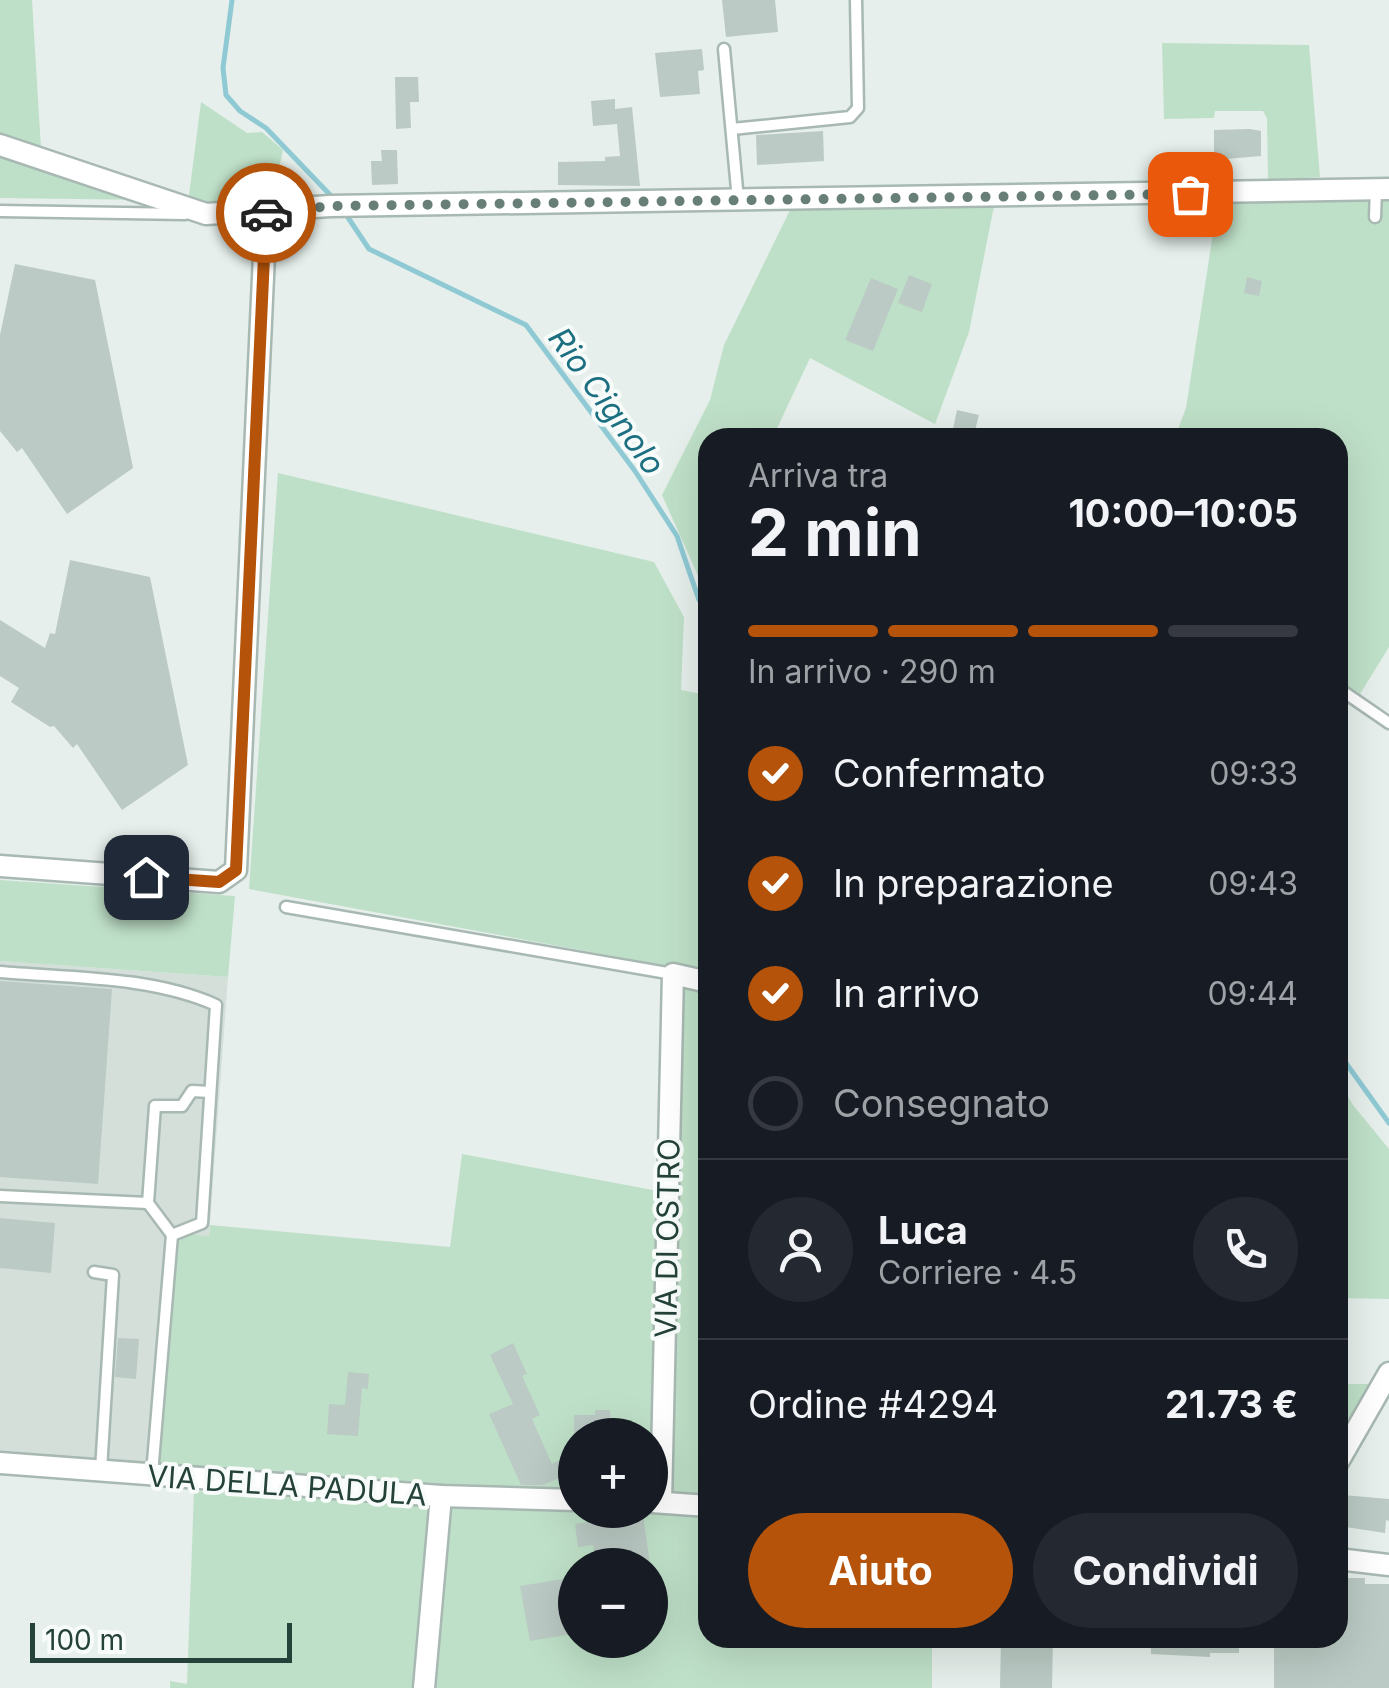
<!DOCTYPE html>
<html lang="it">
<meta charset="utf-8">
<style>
:root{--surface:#171b24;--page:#242831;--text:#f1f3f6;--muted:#9ea1a6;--line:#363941;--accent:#b45309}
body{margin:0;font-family:Inter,sans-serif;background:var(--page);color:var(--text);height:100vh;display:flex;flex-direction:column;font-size:38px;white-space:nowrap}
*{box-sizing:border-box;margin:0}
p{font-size:32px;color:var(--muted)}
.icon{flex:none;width:55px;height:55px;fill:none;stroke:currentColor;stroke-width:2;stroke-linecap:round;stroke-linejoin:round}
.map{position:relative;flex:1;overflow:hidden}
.drawer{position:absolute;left:698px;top:428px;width:650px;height:1220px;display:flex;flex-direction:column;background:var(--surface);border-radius:30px;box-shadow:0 10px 40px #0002}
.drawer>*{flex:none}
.controls{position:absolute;left:558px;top:1418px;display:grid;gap:20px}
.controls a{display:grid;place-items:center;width:110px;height:110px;border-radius:50%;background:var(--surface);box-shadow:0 10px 40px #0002;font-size:50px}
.scale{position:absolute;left:30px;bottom:25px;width:262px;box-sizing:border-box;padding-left:10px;border:5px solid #24423a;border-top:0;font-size:28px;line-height:35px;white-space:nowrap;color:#24423a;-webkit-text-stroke:8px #f7fbf9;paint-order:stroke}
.pin{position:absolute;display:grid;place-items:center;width:85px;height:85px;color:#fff;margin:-42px;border-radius:20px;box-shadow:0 5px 15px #0006}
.courier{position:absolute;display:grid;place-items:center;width:100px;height:100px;margin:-50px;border:8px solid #b45309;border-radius:50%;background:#fff;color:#222;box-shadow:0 2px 12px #0007}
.headline em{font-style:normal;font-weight:700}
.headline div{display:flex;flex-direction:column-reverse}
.headline{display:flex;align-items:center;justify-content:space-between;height:170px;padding:0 50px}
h1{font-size:65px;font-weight:700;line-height:75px}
.bar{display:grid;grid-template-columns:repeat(4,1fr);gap:15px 10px;align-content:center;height:120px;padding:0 50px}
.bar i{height:12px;border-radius:8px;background:var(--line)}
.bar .selected{background:var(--accent)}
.bar p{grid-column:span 4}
.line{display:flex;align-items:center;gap:25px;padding:0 50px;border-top:2px solid var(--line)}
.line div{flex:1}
.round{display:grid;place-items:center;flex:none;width:105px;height:105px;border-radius:52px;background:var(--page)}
ol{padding:0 50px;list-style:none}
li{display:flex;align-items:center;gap:30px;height:110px}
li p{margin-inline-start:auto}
li .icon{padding:10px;border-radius:50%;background:var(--accent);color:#fff;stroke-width:4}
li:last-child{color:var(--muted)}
li i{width:55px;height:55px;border:5px solid var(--line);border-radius:50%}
.cta{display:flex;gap:20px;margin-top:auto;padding:20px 50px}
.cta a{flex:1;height:115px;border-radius:60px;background:var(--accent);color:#fff;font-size:40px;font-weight:700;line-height:115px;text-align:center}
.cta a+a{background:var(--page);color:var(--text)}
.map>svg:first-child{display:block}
.built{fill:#d4dfda}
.green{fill:#bfe0c8;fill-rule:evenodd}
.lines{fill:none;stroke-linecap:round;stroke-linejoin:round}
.stream{stroke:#8ec9d4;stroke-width:5}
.building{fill:#bbcac4}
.lane-casing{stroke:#a8b8b2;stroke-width:15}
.street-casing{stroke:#a8b8b2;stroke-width:25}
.lane{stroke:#fff;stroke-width:10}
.street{stroke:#fff;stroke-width:20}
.done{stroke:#687f78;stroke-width:10;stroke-dasharray:0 18}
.route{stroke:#b45309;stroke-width:12}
.labels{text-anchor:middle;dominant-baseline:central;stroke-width:8;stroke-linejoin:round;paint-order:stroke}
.street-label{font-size:30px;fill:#24423a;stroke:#f7fbf9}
.water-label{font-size:32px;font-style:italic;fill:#1c6f80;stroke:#f7fbf9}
</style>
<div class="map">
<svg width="1389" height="1688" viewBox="0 0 1389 1688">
<rect width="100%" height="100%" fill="#e6efeb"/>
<path class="built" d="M0 961 228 977 209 1236 171 1234 152 1465 0 1453Z"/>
<g class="green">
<path d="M0 0H32L42 165 154 200 0 198Z"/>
<path d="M1162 43 1309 45 1320 177 1268 180 1267 118 1263 111H1215L1214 118 1164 119Z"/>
<path d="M201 102 247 133 262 132 283 150 280 164 297 199 198 203 189 195Z"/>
<path d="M1389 198V647L1360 694 1338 681V438L1175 437 1186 408 1218 201Z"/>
<path d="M792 206H994L969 332 935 424 810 358 773 437 708 438V577L703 587 662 495 710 400 724 345Z"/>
<path d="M278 473 654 562 684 617 681 690 707 695 708 1638H932V1688H436L451 1486 152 1465 170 1233 209 1236 210 1225 450 1247 462 1154 658 1191 662 965 249 889ZM575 1435H650V1510H575ZM575 1565H650V1640H575Z"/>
<path d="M0 880 235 896 228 977 0 961Z"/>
<path d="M1338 1080 1353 1105 1389 1149V1299L1338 1298Z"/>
<path d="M1338 1384H1370L1338 1442Z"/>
<path d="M194 1491 424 1504 431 1514 416 1688H170V1681L187 1684Z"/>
</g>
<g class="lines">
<g class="stream">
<path d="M232 0 223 68 226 95 240 111 266 128 335 200"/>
<path d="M345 213 369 249 526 325 635 471 677 536 699 600 708 608"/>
<path d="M1338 1052 1389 1123"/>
</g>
</g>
<g class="building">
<path d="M722 0H775L778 32 726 37Z"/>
<path d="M702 49 704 70 698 71 700 94 660 97 655 53Z"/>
<path d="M395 77H418L419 102H410L411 128 396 129Z"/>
<path d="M615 99V109L632 107 640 186 558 185V162L605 161V157L620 156 617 124 593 126 591 101Z"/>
<path d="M1250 129 1261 131V156L1214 160V130Z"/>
<path d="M823 131 824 161 757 165 756 135Z"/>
<path d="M381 150H397L398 184 372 185 371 161H382Z"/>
<path d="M15 264 95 280 133 468 67 514 22 448 17 452 0 431V335Z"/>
<path d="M909 275 932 284 922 312 898 303Z"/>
<path d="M1247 277 1262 281 1259 296 1244 293Z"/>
<path d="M871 278 898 289 873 351 845 340Z"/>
<path d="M957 410 979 415 974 434 953 429Z"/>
<path d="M70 560 150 577 188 765 122 810 77 744 73 748 54 726 50 727 11 702 19 688 0 676V620L45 648 50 633 55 634Z"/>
<path d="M0 981 112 989 98 1184 0 1177Z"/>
<path d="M0 1218 55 1223 51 1273 0 1268Z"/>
<path d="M118 1338 139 1339 136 1379 115 1377Z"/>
<path d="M513 1343 527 1374 522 1376 540 1415 532 1419 552 1464 562 1459 568 1474 543 1485H521L489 1414 513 1404 490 1355Z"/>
<path d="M348 1372 369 1374 368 1389 362 1388 358 1436 327 1434 329 1404 345 1405Z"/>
<path d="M595 1410H610L611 1429 574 1433V1415H595Z"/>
<path d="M1343 1495 1389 1499V1521L1386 1520 1385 1533 1339 1526Z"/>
<path d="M643 1514 650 1565H596L593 1545 578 1547 575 1524Z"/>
<path d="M575 1577V1630L571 1631 572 1634 530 1641 520 1586Z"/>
<path d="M1338 1578H1365V1584H1389V1688H1274V1638H1338Z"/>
<path d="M1001 1638H1053L1052 1688H1000Z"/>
<path d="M1151 1638H1239V1653H1210V1657L1151 1654Z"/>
</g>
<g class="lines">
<defs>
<g id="lane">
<path d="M724 49 738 200"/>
<path d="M732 129 850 117 858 108 856 0"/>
<path d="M0 211 185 214"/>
<path d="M1375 217 1376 189"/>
<path d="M1218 225 1226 193"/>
<path d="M1338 688 1389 723"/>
<path d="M286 907 673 974"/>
<path d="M0 972C70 978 151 976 216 1005L202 1223 172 1235"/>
<path d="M0 1196 148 1203"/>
<path d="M94 1272 113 1275 101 1470"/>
<path d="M152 1474 172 1235 148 1203 155 1106H182L192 1091 210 1092"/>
</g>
<g id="street">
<path d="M0 145 206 214 330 206 1389 189"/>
<path d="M0 866 219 882 236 870 266 211"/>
<path d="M1338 1462 1389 1373"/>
<path d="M0 1463 441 1496 575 1500"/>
<path d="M652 1502 708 1506"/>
<path d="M661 1502 673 974 708 982"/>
<path d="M1338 1559 1389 1565"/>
<path d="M424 1688 441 1496"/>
</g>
</defs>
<use href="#lane" class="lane-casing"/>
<use href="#street" class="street-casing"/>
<use href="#lane" class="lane"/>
<use href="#street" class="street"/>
</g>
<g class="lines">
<path class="done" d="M266 213 330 206 1190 194"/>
<path class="route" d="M146 877 219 882 236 870 266 213"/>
</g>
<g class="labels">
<g class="street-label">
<text transform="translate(667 1238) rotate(-89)">VIA DI OSTRO</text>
<text transform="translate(287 1485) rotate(4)">VIA DELLA PADULA</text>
</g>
<g class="water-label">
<text transform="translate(607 401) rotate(54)">Rio Cignolo</text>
</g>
</g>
</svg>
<div class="controls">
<a>+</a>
<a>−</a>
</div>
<div class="scale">100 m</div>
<div class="pin" style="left:1190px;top:194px;background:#ea580c"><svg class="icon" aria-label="bag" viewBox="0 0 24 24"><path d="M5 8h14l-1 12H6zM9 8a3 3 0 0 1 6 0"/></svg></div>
<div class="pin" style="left:146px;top:877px;background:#1f2937"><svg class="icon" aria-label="home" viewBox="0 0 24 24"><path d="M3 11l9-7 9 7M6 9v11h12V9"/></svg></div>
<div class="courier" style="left:266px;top:213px"><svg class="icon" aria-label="car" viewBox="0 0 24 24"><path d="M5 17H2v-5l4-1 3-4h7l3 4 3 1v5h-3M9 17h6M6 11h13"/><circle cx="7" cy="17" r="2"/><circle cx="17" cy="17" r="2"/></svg></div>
<section class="drawer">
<div class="headline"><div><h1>2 min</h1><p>Arriva tra</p></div><em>10:00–10:05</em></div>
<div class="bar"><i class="selected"></i><i class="selected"></i><i class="selected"></i><i></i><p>In arrivo · 290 m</p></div>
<ol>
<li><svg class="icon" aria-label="check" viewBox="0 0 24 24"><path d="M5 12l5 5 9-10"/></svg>Confermato<p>09:33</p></li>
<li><svg class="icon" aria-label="check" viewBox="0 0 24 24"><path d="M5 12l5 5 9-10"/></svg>In preparazione<p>09:43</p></li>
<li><svg class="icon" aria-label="check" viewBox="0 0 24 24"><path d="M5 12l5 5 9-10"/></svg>In arrivo<p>09:44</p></li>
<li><i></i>Consegnato</li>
</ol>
<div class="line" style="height:180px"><a class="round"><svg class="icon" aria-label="person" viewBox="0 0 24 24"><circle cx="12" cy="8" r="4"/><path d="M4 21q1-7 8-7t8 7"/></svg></a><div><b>Luca</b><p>Corriere · 4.5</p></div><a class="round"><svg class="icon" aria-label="phone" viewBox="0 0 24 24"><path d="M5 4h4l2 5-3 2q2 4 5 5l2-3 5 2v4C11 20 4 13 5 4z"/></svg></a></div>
<div class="line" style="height:130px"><div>Ordine #4294</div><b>21.73 €</b></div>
<div class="cta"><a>Aiuto</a><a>Condividi</a></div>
</section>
</div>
